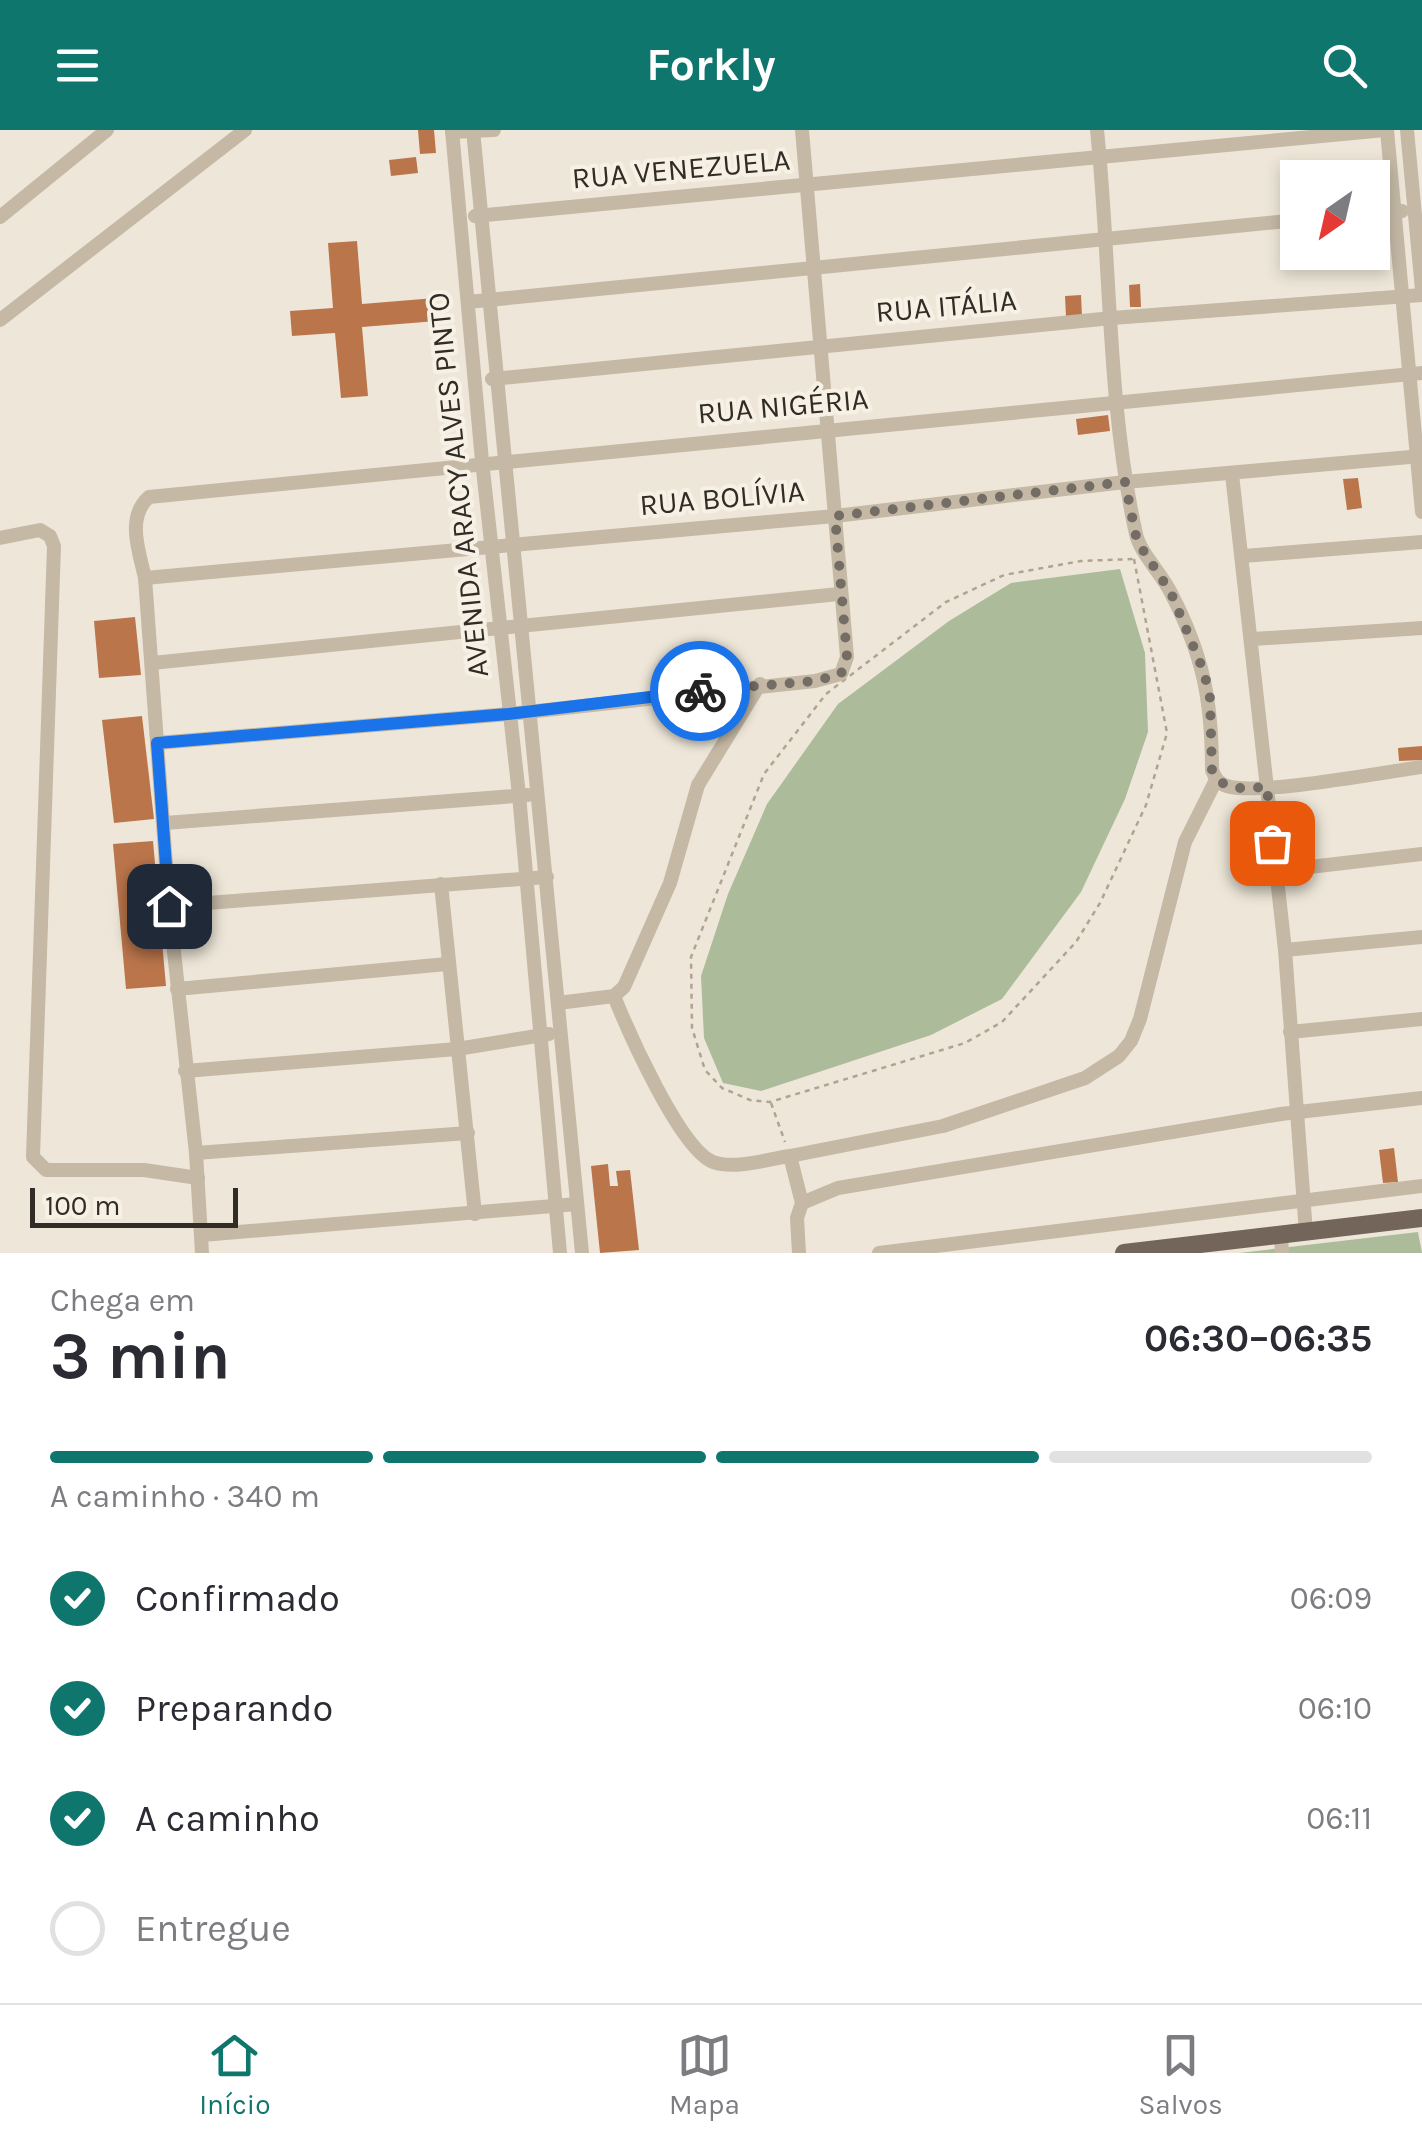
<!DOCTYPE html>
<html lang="pt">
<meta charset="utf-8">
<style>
:root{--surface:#fff;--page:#f7f7f7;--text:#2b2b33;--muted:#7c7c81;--line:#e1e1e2;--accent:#0f766e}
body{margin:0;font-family:Karla,sans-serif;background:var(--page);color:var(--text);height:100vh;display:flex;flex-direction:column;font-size:38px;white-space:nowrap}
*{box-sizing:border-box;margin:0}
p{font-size:32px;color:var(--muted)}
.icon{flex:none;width:55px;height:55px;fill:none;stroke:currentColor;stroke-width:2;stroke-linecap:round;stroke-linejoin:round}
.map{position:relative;height:1123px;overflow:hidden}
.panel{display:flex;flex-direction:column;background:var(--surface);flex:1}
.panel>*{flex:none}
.needle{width:65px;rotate:214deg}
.tools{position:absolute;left:1280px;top:30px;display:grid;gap:20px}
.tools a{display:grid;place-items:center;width:110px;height:110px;border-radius:0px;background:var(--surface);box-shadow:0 5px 15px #0003;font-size:50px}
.scale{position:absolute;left:30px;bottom:25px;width:208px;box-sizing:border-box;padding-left:10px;border:5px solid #322c26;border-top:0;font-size:28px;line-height:35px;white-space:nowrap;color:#322c26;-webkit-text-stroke:8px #f7f1e5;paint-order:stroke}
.pin{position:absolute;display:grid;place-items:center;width:85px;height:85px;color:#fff;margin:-42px;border-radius:20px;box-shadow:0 5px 15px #0006}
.courier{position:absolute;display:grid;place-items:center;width:100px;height:100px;margin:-50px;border:8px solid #1a73e8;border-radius:50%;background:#fff;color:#222;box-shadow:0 2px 12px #0007}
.summary em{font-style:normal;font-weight:700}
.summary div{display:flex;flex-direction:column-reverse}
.summary{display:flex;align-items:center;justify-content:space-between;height:170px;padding:0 50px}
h1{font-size:65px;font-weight:700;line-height:75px}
.bar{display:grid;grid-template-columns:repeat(4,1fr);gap:15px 10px;align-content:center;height:120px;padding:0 50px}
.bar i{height:12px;border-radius:8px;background:var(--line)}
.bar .active{background:var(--accent)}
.bar p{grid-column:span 4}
ol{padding:0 50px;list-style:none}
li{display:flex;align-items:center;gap:30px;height:110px}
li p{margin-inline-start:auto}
li .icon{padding:10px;border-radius:50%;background:var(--accent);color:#fff;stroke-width:4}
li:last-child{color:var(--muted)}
li i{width:55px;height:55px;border:5px solid var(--line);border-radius:50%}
header{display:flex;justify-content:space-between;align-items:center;height:130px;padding:0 50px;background:var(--accent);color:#fff;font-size:45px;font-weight:700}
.tabs{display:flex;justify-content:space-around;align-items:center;height:140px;border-top:2px solid var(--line);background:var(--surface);font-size:28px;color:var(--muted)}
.tabs a{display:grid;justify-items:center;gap:5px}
.tabs .active{color:var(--accent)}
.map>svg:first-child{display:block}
.green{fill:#acbc9b}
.building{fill:#bb754b}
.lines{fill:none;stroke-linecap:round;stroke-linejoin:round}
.path{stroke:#b1a391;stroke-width:2.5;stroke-dasharray:5 5;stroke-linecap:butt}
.minor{stroke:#c5b9a6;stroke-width:14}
.major{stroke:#736559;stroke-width:18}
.done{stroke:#746d65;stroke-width:10;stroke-dasharray:0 18}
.route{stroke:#1a73e8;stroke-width:12}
.labels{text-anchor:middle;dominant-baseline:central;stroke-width:8;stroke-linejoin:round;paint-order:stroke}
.street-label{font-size:30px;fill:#322c26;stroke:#f7f1e5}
</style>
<header><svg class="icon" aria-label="menu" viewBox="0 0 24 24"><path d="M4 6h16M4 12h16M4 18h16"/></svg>Forkly<svg class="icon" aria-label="search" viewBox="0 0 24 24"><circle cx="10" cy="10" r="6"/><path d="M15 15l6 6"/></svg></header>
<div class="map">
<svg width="1422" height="1123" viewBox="0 0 1422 1123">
<rect width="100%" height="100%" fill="#eee7d9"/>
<g class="green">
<path d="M1120 439 1145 523 1148 602 1125 669 1081 762 1002 869 931 905 761 961 723 953 704 908 701 846 728 764 767 674 838 574 949 491 1011 453Z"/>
<path d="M1418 1102 1422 1123H1239Z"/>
</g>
<g class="building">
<path d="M418 0H434L436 23 420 24Z"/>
<path d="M416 27 418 43 391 46 389 30Z"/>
<path d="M357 111 362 174 435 168 437 191 362 197 368 266 341 268 335 203 292 206 290 181 333 178 328 113Z"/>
<path d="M1140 154 1141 177H1130L1129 155Z"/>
<path d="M1081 165 1082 186 1066 187 1065 166Z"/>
<path d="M1108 285 1110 301 1078 305 1076 289Z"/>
<path d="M1358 348 1362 378 1347 380 1343 349Z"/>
<path d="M135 487 141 545 99 548 94 491Z"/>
<path d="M142 586 154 689 114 693 102 590Z"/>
<path d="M1422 616V630L1399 631 1398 618Z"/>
<path d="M153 711 166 856 126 859 113 714Z"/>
<path d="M1394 1018 1398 1052 1383 1053 1379 1020Z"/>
<path d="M608 1034 610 1056H618L616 1041 630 1040 639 1120 600 1123 591 1036Z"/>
</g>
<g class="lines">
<g class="path">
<path d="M1134 429 1167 603 1146 675 1100 773 1076 812 1002 892 965 913 770 972 750 970 722 958 705 940 692 898 691 827 764 644 826 564 946 472 1004 445 1081 431Z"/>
<path d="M771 973 785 1012"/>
</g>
<g class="minor">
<path d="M452 0 482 331 519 665 560 1123"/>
<path d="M473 0 582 1123"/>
<path d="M1097 0C1111 134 1107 273 1136 404 1140 423 1162 444 1171 463 1203 525 1212 570 1212 640 1215 648 1218 653 1227 656 1257 666 1384 642 1422 637"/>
<path d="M1387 0 1422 382"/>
<path d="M1407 0 1422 160"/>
<path d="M452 2 494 0"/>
<path d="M1372 84 1402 81"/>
<path d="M475 86 1385 0"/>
<path d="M0 87 107 0"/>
<path d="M468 172 1298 90"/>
<path d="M0 190 245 0"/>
<path d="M492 249 1112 188 1422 165"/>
<path d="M1232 344 1285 820 1306 1103"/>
<path d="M0 408 40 400 50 406 54 416 33 1027 46 1040H144L198 1048"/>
<path d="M1243 426 1422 412"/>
<path d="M145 448 835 386 1125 352 1422 326"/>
<path d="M1253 509 1422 498"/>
<path d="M152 533 839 464"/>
<path d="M157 613 509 584 815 551 841 544 847 527 802 0"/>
<path d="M165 693 528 665"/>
<path d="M1275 741 1422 724"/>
<path d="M441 754 475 1084"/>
<path d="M169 776 547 747"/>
<path d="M1285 820 1422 807"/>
<path d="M177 859 447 834"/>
<path d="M614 866C628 901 680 1019 713 1032 735 1040 767 1029 790 1026L802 1073"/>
<path d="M558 873 614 866 624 857 670 753 698 655 760 554"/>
<path d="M1290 902 1422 889"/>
<path d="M185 941 457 919 549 904"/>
<path d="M196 1023 468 1003"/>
<path d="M790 1026 943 996 1085 948 1119 926 1131 911 1140 889 1185 712 1216 650"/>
<path d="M202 1105 577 1074"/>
<path d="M1281 1105 1282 1123"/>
<path d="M202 1123 196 1023 169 776 145 448C139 421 126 387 149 367L1422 243"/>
<path d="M799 1123 797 1088 802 1073 838 1058 1281 984 1422 968"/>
<path d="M879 1123 1422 1056"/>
</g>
<path class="major" d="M1124 1123 1422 1088"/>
</g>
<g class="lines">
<path class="done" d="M700 561 815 551 841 544 847 527 835 386 1125 352 1137 411 1171 463 1204 542 1210 568 1212 640C1222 663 1245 658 1267 657L1272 713"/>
<path class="route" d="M169 776 157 613 508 584 700 561"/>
</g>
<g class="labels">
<g class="street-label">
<text transform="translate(681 39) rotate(-5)">RUA VENEZUELA</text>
<text transform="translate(946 176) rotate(-5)">RUA ITÁLIA</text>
<text transform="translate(783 276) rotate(-5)">RUA NIGÉRIA</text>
<text transform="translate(458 355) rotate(-96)">AVENIDA ARACY ALVES PINTO</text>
<text transform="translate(722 368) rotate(-5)">RUA BOLÍVIA</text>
</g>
</g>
</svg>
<div class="tools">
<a><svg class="needle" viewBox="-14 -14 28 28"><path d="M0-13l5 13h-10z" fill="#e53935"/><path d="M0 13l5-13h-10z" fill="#7c7c81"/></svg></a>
</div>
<div class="scale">100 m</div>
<div class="pin" style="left:1272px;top:713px;background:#ea580c"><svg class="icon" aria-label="bag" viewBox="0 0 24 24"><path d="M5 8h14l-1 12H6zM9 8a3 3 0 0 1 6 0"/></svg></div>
<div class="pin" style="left:169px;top:776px;background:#1f2937"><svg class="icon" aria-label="home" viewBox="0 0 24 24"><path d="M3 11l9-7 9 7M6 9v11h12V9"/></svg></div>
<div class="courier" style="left:700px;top:561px"><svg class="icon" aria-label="bike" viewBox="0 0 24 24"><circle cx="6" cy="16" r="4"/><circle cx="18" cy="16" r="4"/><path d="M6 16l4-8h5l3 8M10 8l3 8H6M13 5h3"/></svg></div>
</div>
<section class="panel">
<div class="summary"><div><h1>3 min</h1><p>Chega em</p></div><em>06:30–06:35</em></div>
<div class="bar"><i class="active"></i><i class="active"></i><i class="active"></i><i></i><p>A caminho · 340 m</p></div>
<ol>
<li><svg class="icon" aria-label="check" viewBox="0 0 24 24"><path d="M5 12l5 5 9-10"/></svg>Confirmado<p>06:09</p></li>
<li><svg class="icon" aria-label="check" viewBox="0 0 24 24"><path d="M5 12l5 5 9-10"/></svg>Preparando<p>06:10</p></li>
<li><svg class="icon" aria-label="check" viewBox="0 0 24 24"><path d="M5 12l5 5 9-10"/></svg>A caminho<p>06:11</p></li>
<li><i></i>Entregue</li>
</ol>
</section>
<nav class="tabs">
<a class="active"><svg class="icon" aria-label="home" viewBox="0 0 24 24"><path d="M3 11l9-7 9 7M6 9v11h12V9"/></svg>Início</a>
<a><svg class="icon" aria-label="map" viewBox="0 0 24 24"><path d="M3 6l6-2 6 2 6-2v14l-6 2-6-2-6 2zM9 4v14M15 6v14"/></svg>Mapa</a>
<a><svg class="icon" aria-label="saved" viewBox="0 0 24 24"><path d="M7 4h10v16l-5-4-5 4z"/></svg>Salvos</a>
</nav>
